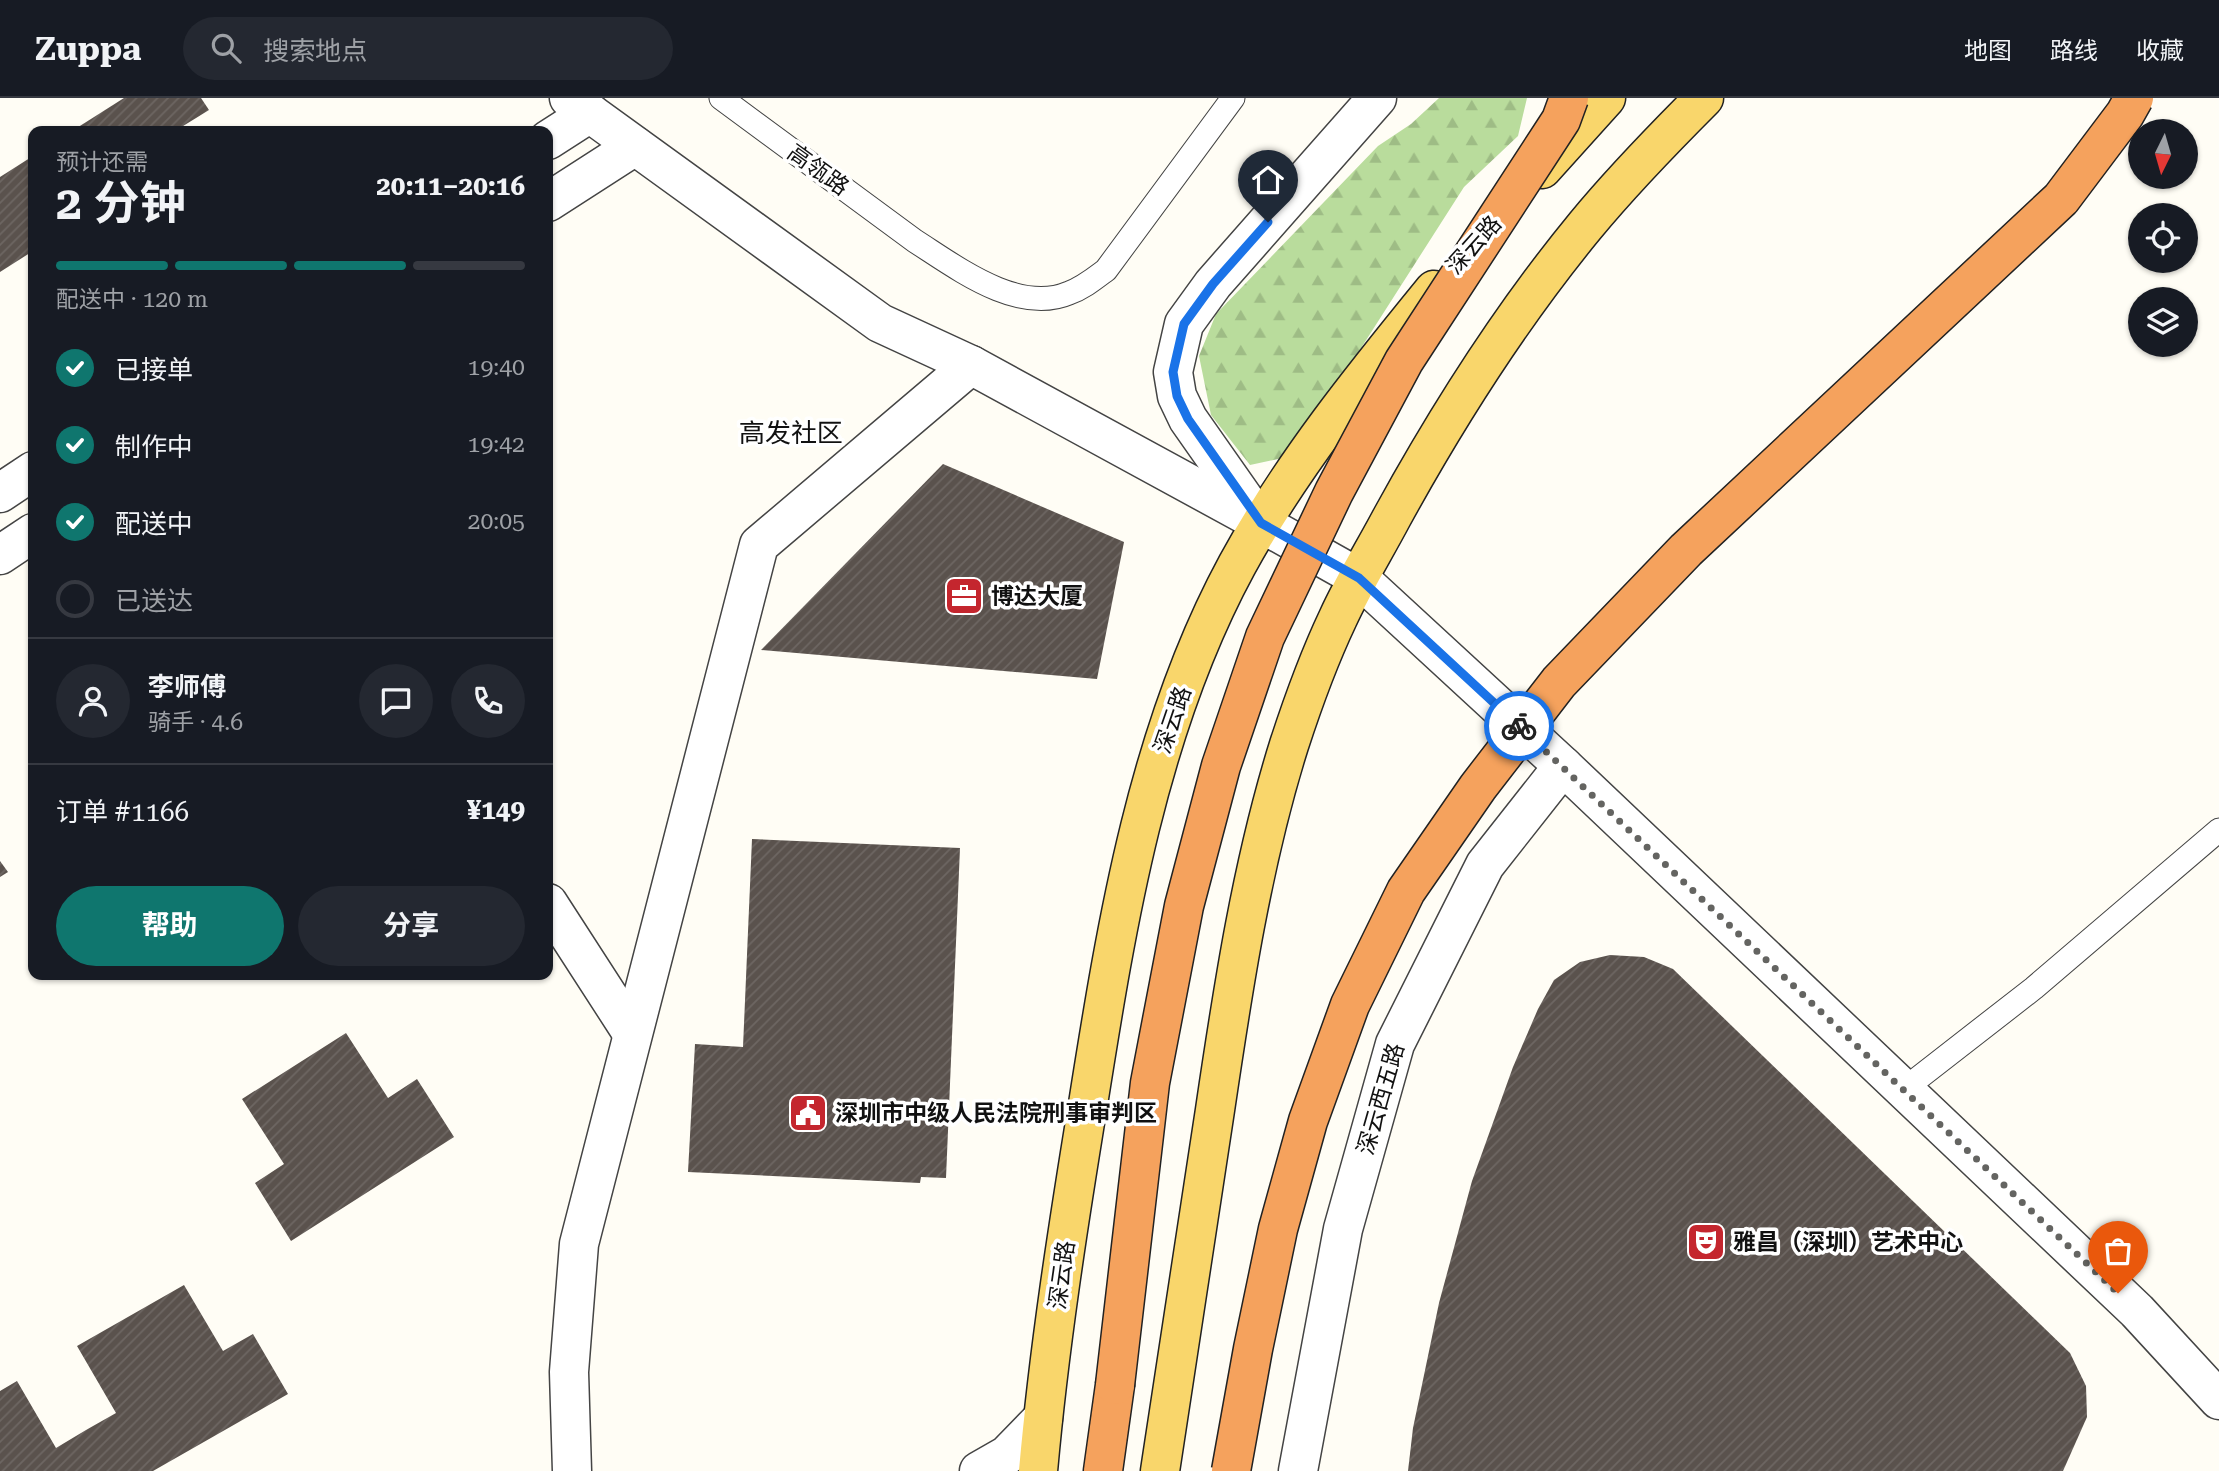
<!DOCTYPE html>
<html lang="zh">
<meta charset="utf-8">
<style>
:root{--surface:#171b24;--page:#242831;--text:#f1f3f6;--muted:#9ea1a6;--line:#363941;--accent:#0f766e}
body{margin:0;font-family:"Roboto Serif","Noto Sans SC",serif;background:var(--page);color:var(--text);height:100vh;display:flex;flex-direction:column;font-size:26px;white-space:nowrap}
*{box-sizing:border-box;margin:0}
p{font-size:23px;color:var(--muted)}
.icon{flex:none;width:38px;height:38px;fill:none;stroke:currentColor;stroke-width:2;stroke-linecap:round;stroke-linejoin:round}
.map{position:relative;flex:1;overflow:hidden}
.panel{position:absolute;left:28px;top:28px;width:525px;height:854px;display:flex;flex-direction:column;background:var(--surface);border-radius:14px;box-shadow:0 2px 5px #0004}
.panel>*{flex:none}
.needle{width:46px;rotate:185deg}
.tools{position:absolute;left:2128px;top:21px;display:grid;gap:14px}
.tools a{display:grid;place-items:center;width:70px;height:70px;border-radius:50%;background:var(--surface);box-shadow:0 2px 5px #0004;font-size:35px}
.pin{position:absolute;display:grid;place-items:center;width:60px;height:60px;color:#fff;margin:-72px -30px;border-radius:50% 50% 50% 0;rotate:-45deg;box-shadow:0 0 7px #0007}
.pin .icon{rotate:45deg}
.courier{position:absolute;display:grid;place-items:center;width:70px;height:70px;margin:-35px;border:5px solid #1a73e8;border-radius:50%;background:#fff;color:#222;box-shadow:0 2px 9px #0007}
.overview em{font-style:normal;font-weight:700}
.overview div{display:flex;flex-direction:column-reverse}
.overview{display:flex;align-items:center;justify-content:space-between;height:119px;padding:0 28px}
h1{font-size:46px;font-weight:700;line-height:52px}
.bar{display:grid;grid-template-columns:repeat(4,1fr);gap:10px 7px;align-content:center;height:84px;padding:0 28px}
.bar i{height:9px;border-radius:5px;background:var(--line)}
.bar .selected{background:var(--accent)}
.bar p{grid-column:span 4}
.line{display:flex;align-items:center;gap:18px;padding:0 28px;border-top:2px solid var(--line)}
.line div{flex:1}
.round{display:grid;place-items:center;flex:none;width:74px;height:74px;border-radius:37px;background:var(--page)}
ol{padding:0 28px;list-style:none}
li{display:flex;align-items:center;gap:21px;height:77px}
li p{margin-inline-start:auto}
li .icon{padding:7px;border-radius:50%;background:var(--accent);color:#fff;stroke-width:4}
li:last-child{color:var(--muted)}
li i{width:38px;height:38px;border:4px solid var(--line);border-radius:50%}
.primary-button{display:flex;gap:14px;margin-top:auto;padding:14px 28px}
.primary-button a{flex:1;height:80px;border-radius:42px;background:var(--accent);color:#fff;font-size:28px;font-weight:700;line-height:80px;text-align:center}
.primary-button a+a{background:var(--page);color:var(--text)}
header{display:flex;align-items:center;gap:42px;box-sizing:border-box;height:98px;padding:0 35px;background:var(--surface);border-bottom:2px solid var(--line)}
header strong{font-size:33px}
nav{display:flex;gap:38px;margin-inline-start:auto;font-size:24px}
.search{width:490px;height:63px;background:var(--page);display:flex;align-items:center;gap:18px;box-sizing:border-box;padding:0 24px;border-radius:38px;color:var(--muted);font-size:26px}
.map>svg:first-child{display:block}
.forest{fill:url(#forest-firs)}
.building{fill:url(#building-hatch)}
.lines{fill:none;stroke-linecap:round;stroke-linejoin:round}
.service-casing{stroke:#444;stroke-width:25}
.minor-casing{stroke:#444;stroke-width:41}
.tertiary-casing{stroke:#444;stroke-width:41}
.primary-casing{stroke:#222;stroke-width:41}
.motorway-casing{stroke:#222;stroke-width:41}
.service{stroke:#fff;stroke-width:23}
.minor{stroke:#fff;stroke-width:38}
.tertiary{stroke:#fff;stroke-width:38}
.primary{stroke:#f9d66b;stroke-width:38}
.motorway{stroke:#f5a25d;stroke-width:38}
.motorway-bridge-casing{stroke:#222;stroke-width:41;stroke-linecap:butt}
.motorway-bridge{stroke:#f5a25d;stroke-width:38}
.done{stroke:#646461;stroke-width:7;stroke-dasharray:0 12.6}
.route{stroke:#1a73e8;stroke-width:9}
.labels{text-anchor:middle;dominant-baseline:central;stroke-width:7;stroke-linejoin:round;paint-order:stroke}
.street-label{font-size:23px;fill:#111;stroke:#fff}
.poi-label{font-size:23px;font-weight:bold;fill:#111;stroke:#fff;text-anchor:start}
.quarter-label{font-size:26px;fill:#111;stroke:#fff}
</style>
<header>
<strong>Zuppa</strong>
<div class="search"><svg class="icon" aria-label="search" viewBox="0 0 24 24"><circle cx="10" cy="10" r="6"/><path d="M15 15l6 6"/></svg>搜索地点</div>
<nav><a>地图</a><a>路线</a><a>收藏</a></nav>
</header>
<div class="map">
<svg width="2219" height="1373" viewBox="0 0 2219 1373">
<defs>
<pattern id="forest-firs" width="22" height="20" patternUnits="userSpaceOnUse" patternTransform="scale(1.75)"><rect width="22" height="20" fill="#b9dc9c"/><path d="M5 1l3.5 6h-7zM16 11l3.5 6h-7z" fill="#9ebc85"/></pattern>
<pattern id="building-hatch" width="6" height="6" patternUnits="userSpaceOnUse" patternTransform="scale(1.75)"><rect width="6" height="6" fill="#5a524d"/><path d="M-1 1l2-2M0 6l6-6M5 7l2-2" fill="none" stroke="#6d6662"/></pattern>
</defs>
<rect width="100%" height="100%" fill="#fffdf5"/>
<path class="forest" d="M1439 0H1527L1518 38 1464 89 1292 358 1250 367 1211 317 1199 258 1216 216 1378 48 1411 26Z"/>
<g class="building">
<path d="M124 0H201L209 12 175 33H72Z"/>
<path d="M33 58V153L0 174V79Z"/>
<path d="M943 366 1124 444 1097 581 761 552Z"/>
<path d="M752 741 960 750 946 1080 921 1079 920 1085 688 1074 695 946 743 949Z"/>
<path d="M0 763 8 774 0 779Z"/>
<path d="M1610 857 1644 859 1673 871 2070 1255 2086 1288 2087 1319 2063 1373H1408L1413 1330 1439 1205 1472 1083 1513 969 1538 911 1554 882 1580 864Z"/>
<path d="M346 935 388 1000 417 981 454 1039 291 1143 255 1085 284 1066 242 1001Z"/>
<path d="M184 1187 223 1253 253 1236 288 1296 153 1373H0V1293L17 1283 56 1350 86 1332 116 1315 77 1248Z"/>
</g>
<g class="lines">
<defs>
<g id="service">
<path d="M721 0 915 143C956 169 1018 217 1069 195 1083 190 1094 181 1106 172L1233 0"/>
<path d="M1903 992 2034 890 2219 732"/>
</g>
<g id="minor">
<path d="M569 0 880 225 971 267 1261 425"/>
<path d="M548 42 590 15"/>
<path d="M548 104 635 48"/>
<path d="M0 395 33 373"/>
<path d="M1256 418 1188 321 1177 298 1173 274 1184 226 1213 186 1377 0"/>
<path d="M0 457 33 435"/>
<path d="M548 805 632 935"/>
<path d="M572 1373 569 1274 579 1146 759 447 971 267"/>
</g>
<g id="tertiary">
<path d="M1261 425 1359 480 1563 668 2137 1213 2219 1302"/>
<path d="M979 1373 1007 1357 1043 1320"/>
<path d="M1298 1373 1343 1131 1395 946 1485 767 1563 668"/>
</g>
<g id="primary">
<path d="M1542 71 1606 0"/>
<path d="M1038 1373C1049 1250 1068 1128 1088 1006 1117 823 1148 631 1237 467 1291 368 1363 279 1434 192"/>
<path d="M1160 1373C1178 1253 1197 1132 1215 1012 1233 890 1252 765 1289 647 1303 604 1319 560 1338 520 1354 485 1374 453 1392 419 1448 317 1511 218 1585 128 1622 83 1663 41 1704 0"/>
</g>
<path id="motorway" d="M1103 1373 1115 1287"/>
</defs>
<use href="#service" class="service-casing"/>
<use href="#minor" class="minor-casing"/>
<use href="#tertiary" class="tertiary-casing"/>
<use href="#primary" class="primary-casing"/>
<use href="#motorway" class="motorway-casing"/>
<use href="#service" class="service"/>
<use href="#minor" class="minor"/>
<use href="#tertiary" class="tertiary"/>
<use href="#primary" class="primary"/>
<use href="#motorway" class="motorway"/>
<defs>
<g id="motorway-bridge">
<path d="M1115 1287 1150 985 1184 808 1221 668 1265 539 1334 394 1404 263 1561 22 1569 0"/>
<path d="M1231 1373 1253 1251 1278 1131 1308 1023 1350 907 1406 793 1478 689 1559 584 1686 452 2061 101 2125 16 2134 0"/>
</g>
</defs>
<use href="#motorway-bridge" class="motorway-bridge-casing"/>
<use href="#motorway-bridge" class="motorway-bridge"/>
</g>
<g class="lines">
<path class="done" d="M1519 628 2118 1195"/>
<path class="route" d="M1268 124 1213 186 1184 226 1173 274 1177 298 1188 321 1261 425 1359 480 1519 628"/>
</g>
<defs>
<symbol id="office-square" viewBox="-11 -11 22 22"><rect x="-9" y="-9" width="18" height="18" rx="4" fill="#c4262e" stroke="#fff"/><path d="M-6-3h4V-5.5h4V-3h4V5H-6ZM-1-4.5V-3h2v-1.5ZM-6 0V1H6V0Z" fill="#fff"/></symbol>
<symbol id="civic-square" viewBox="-11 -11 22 22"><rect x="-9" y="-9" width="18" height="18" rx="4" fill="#c4262e" stroke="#fff"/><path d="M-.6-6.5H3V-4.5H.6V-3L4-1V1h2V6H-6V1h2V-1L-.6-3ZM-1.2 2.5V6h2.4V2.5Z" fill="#fff"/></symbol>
<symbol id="theatre-square" viewBox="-11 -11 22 22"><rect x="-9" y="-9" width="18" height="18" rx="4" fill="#c4262e" stroke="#fff"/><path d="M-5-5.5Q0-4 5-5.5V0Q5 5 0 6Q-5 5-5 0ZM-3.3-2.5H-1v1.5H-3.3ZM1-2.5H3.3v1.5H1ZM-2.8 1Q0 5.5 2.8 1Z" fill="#fff"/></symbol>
</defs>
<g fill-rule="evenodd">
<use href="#office-square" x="942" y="476" width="44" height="44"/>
<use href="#civic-square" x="786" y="993" width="44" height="44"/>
<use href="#theatre-square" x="1684" y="1122" width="44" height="44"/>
</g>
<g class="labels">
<g class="street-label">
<text transform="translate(818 72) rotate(36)">高瓴路</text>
<text transform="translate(1474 147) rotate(-48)">深云路</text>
<text transform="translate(1173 622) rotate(-71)">深云路</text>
<text transform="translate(1381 1001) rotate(-74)">深云西五路</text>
<text transform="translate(1062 1177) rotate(-82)">深云路</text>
</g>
<g class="poi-label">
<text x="991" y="498">博达大厦</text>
<text x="835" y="1015">深圳市中级人民法院刑事审判区</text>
<text x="1733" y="1144">雅昌（深圳）艺术中心</text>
</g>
<g class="quarter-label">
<text x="791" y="335">高发社区</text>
</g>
</g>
</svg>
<div class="tools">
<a><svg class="needle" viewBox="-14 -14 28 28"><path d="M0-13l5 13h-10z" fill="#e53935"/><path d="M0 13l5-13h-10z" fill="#9ea1a6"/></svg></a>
<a><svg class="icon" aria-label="locate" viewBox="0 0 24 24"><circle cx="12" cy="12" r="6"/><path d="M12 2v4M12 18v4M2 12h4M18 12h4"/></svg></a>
<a><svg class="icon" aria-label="layers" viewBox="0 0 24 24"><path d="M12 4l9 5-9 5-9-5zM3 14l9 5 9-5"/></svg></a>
</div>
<div class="pin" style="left:2118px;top:1195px;background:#ea580c"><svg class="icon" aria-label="bag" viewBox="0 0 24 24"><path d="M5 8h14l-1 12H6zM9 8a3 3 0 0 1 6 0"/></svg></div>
<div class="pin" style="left:1268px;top:124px;background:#1f2937"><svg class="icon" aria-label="home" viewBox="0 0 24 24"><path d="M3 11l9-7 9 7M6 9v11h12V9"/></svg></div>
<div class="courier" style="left:1519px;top:628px"><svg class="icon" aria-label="bike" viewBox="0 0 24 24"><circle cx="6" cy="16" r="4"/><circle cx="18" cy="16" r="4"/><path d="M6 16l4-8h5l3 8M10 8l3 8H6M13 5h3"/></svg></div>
<section class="panel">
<div class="overview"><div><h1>2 分钟</h1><p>预计还需</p></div><em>20:11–20:16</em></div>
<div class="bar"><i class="selected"></i><i class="selected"></i><i class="selected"></i><i></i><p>配送中 · 120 m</p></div>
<ol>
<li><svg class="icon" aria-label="check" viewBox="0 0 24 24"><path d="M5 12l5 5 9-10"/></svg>已接单<p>19:40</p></li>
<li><svg class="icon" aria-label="check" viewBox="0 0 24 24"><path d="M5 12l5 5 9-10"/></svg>制作中<p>19:42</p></li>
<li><svg class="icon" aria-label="check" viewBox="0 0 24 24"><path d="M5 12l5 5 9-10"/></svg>配送中<p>20:05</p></li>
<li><i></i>已送达</li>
</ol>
<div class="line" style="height:126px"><a class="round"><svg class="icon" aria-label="person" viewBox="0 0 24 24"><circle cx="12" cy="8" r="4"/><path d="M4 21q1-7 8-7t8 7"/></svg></a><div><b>李师傅</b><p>骑手 · 4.6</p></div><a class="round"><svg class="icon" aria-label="chat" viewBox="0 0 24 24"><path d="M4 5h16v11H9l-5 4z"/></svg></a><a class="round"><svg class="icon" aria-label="phone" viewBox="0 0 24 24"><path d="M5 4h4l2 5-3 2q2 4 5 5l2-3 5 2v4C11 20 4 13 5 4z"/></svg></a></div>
<div class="line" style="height:91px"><div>订单 #1166</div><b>¥149</b></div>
<div class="primary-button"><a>帮助</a><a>分享</a></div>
</section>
</div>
